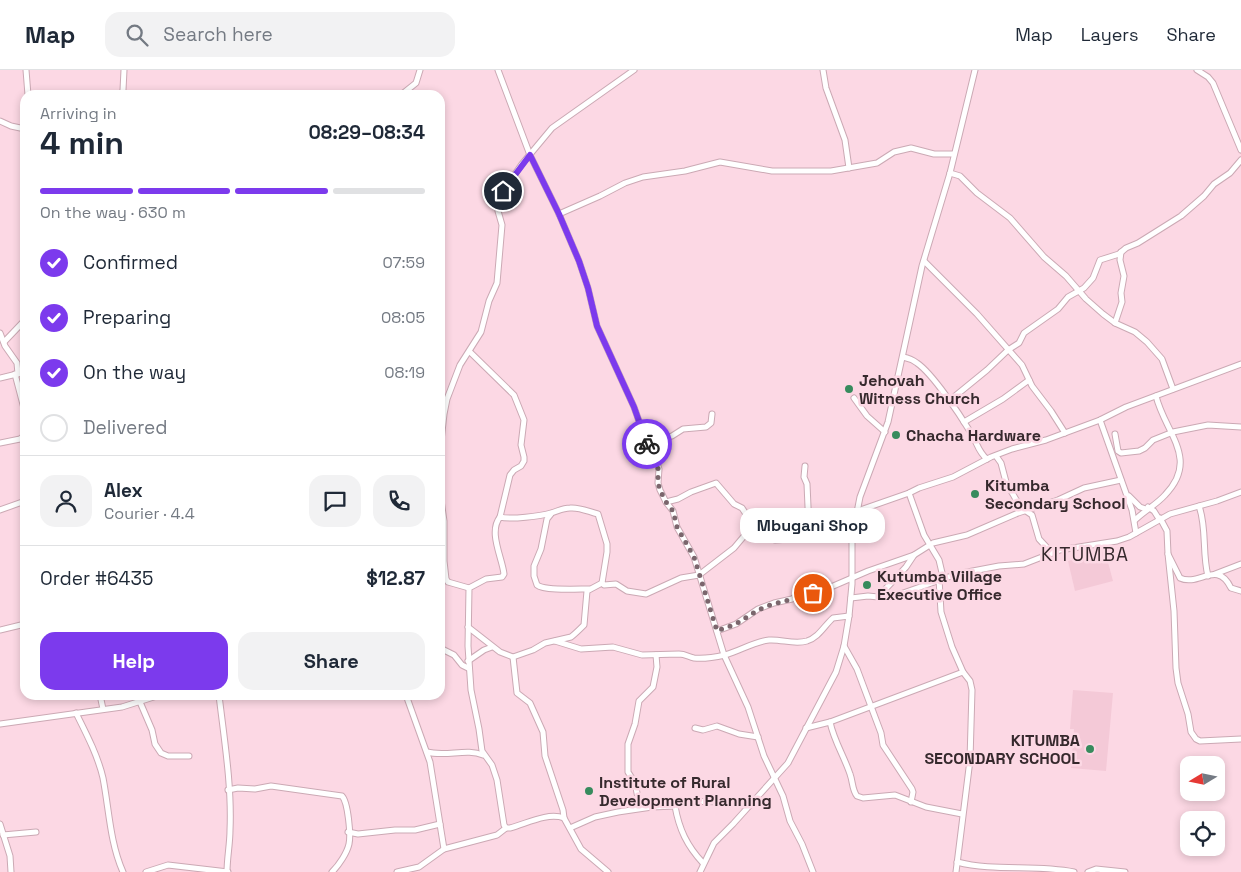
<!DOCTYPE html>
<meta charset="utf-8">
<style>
:root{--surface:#fff;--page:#f2f2f3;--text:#1f2937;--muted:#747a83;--line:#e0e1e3;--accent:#7c3aed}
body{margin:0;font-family:"Space Grotesk",sans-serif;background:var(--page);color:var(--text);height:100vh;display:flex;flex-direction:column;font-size:19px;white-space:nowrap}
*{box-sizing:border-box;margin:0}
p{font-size:16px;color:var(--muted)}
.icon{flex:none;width:28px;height:28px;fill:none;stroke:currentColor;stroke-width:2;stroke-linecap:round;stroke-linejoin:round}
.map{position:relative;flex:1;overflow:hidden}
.panel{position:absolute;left:20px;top:20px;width:425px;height:610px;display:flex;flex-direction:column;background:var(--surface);border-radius:15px;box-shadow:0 2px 8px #0003}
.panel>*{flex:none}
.needle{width:32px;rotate:260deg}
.controls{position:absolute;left:1180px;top:686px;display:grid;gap:10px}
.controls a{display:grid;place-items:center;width:45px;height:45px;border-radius:10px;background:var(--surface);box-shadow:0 2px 8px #0003;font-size:25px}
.pin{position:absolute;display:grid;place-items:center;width:42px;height:42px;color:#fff;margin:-21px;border:2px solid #fff;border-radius:50%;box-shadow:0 1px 5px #0007}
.courier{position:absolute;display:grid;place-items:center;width:50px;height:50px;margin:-25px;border:4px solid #7c3aed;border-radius:50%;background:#fff;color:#222;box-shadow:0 1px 6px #0007}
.bubble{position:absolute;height:35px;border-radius:15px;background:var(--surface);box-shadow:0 2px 8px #0003;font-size:16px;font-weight:700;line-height:35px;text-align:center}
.head em{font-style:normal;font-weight:700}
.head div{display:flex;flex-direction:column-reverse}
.head{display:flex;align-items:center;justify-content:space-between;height:85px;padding:0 20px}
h1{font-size:32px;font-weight:700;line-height:38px}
.bar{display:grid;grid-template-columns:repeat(4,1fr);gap:8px 5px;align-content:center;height:60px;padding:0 20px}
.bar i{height:6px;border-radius:4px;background:var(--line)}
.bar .selected{background:var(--accent)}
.bar p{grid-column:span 4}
.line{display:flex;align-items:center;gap:12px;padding:0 20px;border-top:1px solid var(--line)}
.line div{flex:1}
.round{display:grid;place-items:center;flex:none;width:52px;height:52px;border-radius:15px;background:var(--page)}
ol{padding:0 20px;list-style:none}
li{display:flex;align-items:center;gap:15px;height:55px}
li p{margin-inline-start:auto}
li .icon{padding:5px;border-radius:50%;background:var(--accent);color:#fff;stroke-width:4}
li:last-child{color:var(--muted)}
li i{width:28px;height:28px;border:2px solid var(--line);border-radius:50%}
.cta{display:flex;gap:10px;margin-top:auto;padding:10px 20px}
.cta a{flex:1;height:58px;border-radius:15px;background:var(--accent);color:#fff;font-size:20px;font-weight:700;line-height:58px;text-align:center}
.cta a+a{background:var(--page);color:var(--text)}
header{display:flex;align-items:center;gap:30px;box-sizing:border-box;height:70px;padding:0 25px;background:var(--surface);border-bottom:1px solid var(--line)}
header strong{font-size:24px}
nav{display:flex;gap:28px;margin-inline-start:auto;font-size:18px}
.search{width:350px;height:45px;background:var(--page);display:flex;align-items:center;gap:12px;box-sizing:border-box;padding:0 18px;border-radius:15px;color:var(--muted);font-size:19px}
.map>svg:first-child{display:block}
.built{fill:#f4c9d7}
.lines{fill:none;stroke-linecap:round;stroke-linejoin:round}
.minor-casing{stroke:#cba9b4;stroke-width:7}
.minor{stroke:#fff;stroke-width:5}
.done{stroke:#7b666d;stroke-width:5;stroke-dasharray:0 9}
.route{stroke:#7c3aed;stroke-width:6}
.poi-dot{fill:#378b5d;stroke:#fcd8e4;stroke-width:2}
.labels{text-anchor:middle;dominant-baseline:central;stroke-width:5;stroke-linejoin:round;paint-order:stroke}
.poi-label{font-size:16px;font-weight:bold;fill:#36292d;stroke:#fcd8e4;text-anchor:start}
.quarter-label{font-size:19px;letter-spacing:1px;fill:#36292d;stroke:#fcd8e4}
</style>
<header>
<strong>Map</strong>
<div class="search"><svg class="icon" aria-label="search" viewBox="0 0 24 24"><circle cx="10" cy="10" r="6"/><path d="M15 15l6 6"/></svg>Search here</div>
<nav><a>Map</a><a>Layers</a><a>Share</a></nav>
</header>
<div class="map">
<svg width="1241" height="802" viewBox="0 0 1241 802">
<rect width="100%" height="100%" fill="#fcd8e4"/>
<g class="built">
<path d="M1105 481 1113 511 1075 521 1068 491Z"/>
<path d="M1073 620 1113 623 1106 701 1071 698 1074 659H1070Z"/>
</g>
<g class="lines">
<defs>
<g id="minor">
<path d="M26 0 28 25"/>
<path d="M498 0 530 85 559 144 579 191 588 218 597 256 634 337 646 371 657 393 659 399 658 413 660 420 666 432 673 441 677 457 694 487 724 585 748 637 764 686 783 726 790 751 802 774 813 802"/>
<path d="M823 0 826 18 845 70 849 98"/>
<path d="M1197 0 1208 7 1213 13 1241 80"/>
<path d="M121 25 123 20 124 0"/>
<path d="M401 25 416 13 420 0"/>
<path d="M0 51 11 56 25 59"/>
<path d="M950 103 960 106 977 123 1010 148 1044 187 1066 206 1086 229 1103 244 1115 253 1135 262 1147 272 1162 289 1173 319"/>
<path d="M559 144 600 126 625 113 643 107 685 101 720 92 772 101H831L877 93 894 82 911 78 934 84H954"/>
<path d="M924 191 977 244 1022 295 1032 316 1051 341 1065 363"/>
<path d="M1115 253 1122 232 1121 223 1124 206 1120 190 1121 182"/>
<path d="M0 263 5 276 17 293 18 304"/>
<path d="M4 272 25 250"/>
<path d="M470 282 514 325 524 350 521 375 524 387V391L521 396 514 400 510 405 500 447"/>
<path d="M903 287C908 288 913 290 917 293 933 304 960 345 971 363 977 372 978 382 987 389"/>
<path d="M15 304 25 342"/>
<path d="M0 308 25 302"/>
<path d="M854 328 867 346 885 362"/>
<path d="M949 331 987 300 1008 280 1019 273 1024 263 1058 239 1068 227 1084 218 1093 208 1100 190 1119 184 1126 178 1138 173 1181 146 1204 126 1214 114 1230 103 1241 90"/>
<path d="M1100 350 1132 440 1136 463"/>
<path d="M964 352 1003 329 1029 310"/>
<path d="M1115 364 1118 381 1121 383 1139 381 1145 378 1153 370 1173 362 1208 355 1241 357"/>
<path d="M0 373 20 369 25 365"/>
<path d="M648 374 672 366 683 359 706 357 711 353 712 344"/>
<path d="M440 380 444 344 447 329 460 295 481 262 489 231 497 213 502 155 498 141 499 127 522 94 552 58 634 0"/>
<path d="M996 386 1001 393 1006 412 1018 433 1023 439 1032 445 1039 469 1052 483"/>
<path d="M805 396 804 407 807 414 809 459"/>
<path d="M440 423 444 451V491L446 509 448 512 469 518"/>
<path d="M909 423 924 465 939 490 943 507"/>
<path d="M1129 426 1140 437 1146 439"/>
<path d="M666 432 678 429 691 422 716 413 734 434 742 438 750 450 768 459 775 470C787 470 797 466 806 459L909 423 919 418 953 407 991 387 1012 379 1046 370 1100 350 1126 337 1241 294"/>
<path d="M1199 436C1207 458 1202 483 1208 506"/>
<path d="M1148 437 1154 441 1159 449"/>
<path d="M0 440 25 431"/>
<path d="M551 444 547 449 541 479 534 496V506L537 515C544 521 578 519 589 519"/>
<path d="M1160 448 1167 461 1168 484 1180 508C1199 517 1217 489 1231 518L1241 521"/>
<path d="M1135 450C1144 441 1156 435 1165 425 1200 389 1165 363 1156 326"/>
<path d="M1168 484 1174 541 1176 598 1178 613 1188 644 1191 662 1196 669 1200 671 1241 669"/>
<path d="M1215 504 1241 494"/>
<path d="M939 509 941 542 952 577 963 602 970 611 972 620 970 690 956 802"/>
<path d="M878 527 906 497 914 485 933 473 967 465 1018 443 1058 430 1084 418 1121 410"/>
<path d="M851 528 868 526 889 528 957 504 999 496 1024 494 1060 480 1117 471 1129 467 1170 444 1217 431 1241 422"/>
<path d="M468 557 500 582 513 587 533 580 545 573 571 567C575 564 580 559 584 555L587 521 602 513"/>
<path d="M0 560 25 554"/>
<path d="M717 561 736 554 758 539 774 533 792 529 801 523 824 520 868 501 914 485"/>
<path d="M555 571 581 579 613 577 642 585 679 584C685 584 689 587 694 588 703 589 716 587 725 585 740 581 753 572 769 570 782 569 794 575 807 571 819 567 824 556 833 548L849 546"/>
<path d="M844 576 857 599 881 663 883 675 912 719 913 722 911 732"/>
<path d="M440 578 454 585 462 595 468 598"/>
<path d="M513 587 517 623 530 633 543 662 545 686 563 740 564 748"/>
<path d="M468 591 484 580 492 577"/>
<path d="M100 625 103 639"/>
<path d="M219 625C224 668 232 716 230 760 230 774 227 788 227 802"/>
<path d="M406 625 430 692 444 779"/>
<path d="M140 632 152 660 155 674 161 683 168 686H189"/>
<path d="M76 643C86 663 98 686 103 708 109 739 110 773 123 802"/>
<path d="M830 652C834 671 844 686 850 704 853 712 852 720 857 726L863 728 895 725 926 737 962 744"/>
<path d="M0 654 122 637 160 625"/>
<path d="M695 658 703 660 717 656 739 664 758 667"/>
<path d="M806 658 830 652 963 602"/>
<path d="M427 682C446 687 467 678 483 685"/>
<path d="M228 720 238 718 255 719 271 716 342 726C348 732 351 765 349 774 347 783 339 795 332 802"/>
<path d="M675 736C679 759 687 776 703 793"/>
<path d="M640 738 635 713 628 702V674L635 654 639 631 653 617 657 597 656 585"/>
<path d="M0 754 10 786 11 802"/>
<path d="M570 758 595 747 618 742 652 737 675 736 681 731 726 732 749 736"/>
<path d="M348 762 358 764 395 760H415L440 754"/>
<path d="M3 765 36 762"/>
<path d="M957 792C995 802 1035 794 1074 802"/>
<path d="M146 802 168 795 228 802"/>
<path d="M397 802 419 797 444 779 497 765 506 758"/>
<path d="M608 802 581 779 564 748C547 742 526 754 510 758H506L504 755 497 710 492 695 482 681 479 659 471 620 468 576 469 518 486 509 502 507 504 504C502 487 488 462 500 447 510 450 541 446 551 443 558 441 563 438 570 438 580 437 589 442 598 444L607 474V482L602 513 604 515 616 514 627 521 646 524 681 508 699 505 734 478 755 453"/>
<path d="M700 802 714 773 733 754 788 693 836 602 844 576 849 546 852 514V468L860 427 888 352 922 196 950 103 975 0"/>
<path d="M1088 802 1096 799 1125 802"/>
</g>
</defs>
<use href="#minor" class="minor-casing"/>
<use href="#minor" class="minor"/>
</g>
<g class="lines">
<path class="done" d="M647 374 658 396V413L660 420 666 432 673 441 677 457 694 487 717 561 736 554 758 540 770 535 792 529 799 524 813 523"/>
<path class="route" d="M503 121 530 85 559 144 579 191 588 218 597 256 634 337 647 374"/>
</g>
<g class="poi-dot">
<circle cx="849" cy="319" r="5"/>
<circle cx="896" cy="365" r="5"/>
<circle cx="975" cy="424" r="5"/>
<circle cx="867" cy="515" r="5"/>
<circle cx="1090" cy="679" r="5"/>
<circle cx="589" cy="721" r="5"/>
</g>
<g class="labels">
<g class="poi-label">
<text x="859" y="310">Jehovah<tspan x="859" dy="18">Witness Church</tspan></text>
<text x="906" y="365">Chacha Hardware</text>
<text x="985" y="415">Kitumba<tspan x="985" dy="18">Secondary School</tspan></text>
<text x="877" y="506">Kutumba Village<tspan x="877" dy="18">Executive Office</tspan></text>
<text x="1080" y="670" text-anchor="end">KITUMBA<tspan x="1080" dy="18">SECONDARY SCHOOL</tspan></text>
<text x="599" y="712">Institute of Rural<tspan x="599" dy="18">Development Planning</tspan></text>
</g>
<g class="quarter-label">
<text x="1085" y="484">KITUMBA</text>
</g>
</g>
</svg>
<div class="controls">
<a><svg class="needle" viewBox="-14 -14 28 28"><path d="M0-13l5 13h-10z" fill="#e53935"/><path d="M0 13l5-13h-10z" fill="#747a83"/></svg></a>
<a><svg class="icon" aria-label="locate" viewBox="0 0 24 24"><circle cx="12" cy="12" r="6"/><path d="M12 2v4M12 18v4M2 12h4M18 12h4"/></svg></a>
</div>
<div class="pin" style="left:813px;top:523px;background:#ea580c"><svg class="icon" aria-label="bag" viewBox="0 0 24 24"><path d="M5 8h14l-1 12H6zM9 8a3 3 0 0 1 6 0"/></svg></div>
<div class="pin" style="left:503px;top:121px;background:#1f2937"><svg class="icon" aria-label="home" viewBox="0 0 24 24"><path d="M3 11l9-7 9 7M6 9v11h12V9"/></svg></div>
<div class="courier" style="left:647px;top:374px"><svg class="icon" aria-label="bike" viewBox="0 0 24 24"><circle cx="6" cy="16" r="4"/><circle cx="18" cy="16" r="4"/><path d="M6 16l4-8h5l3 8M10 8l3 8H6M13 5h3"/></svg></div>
<div class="bubble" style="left:740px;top:438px;width:145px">Mbugani Shop</div>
<section class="panel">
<div class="head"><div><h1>4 min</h1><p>Arriving in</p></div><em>08:29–08:34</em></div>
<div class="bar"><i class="selected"></i><i class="selected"></i><i class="selected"></i><i></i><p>On the way · 630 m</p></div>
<ol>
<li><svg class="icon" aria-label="check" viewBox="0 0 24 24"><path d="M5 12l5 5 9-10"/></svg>Confirmed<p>07:59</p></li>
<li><svg class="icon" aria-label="check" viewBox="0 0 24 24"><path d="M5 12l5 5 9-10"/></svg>Preparing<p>08:05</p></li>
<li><svg class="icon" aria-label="check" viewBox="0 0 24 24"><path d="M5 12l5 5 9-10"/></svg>On the way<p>08:19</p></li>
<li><i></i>Delivered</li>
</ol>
<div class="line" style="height:90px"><a class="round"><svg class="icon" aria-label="person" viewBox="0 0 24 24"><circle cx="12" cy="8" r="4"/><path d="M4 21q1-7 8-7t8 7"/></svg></a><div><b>Alex</b><p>Courier · 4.4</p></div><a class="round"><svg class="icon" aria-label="chat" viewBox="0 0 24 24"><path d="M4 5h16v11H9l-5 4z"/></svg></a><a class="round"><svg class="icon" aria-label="phone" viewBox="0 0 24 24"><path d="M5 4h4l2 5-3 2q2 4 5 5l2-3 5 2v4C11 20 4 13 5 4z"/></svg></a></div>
<div class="line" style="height:65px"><div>Order #6435</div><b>$12.87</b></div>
<div class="cta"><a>Help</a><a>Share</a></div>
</section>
</div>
